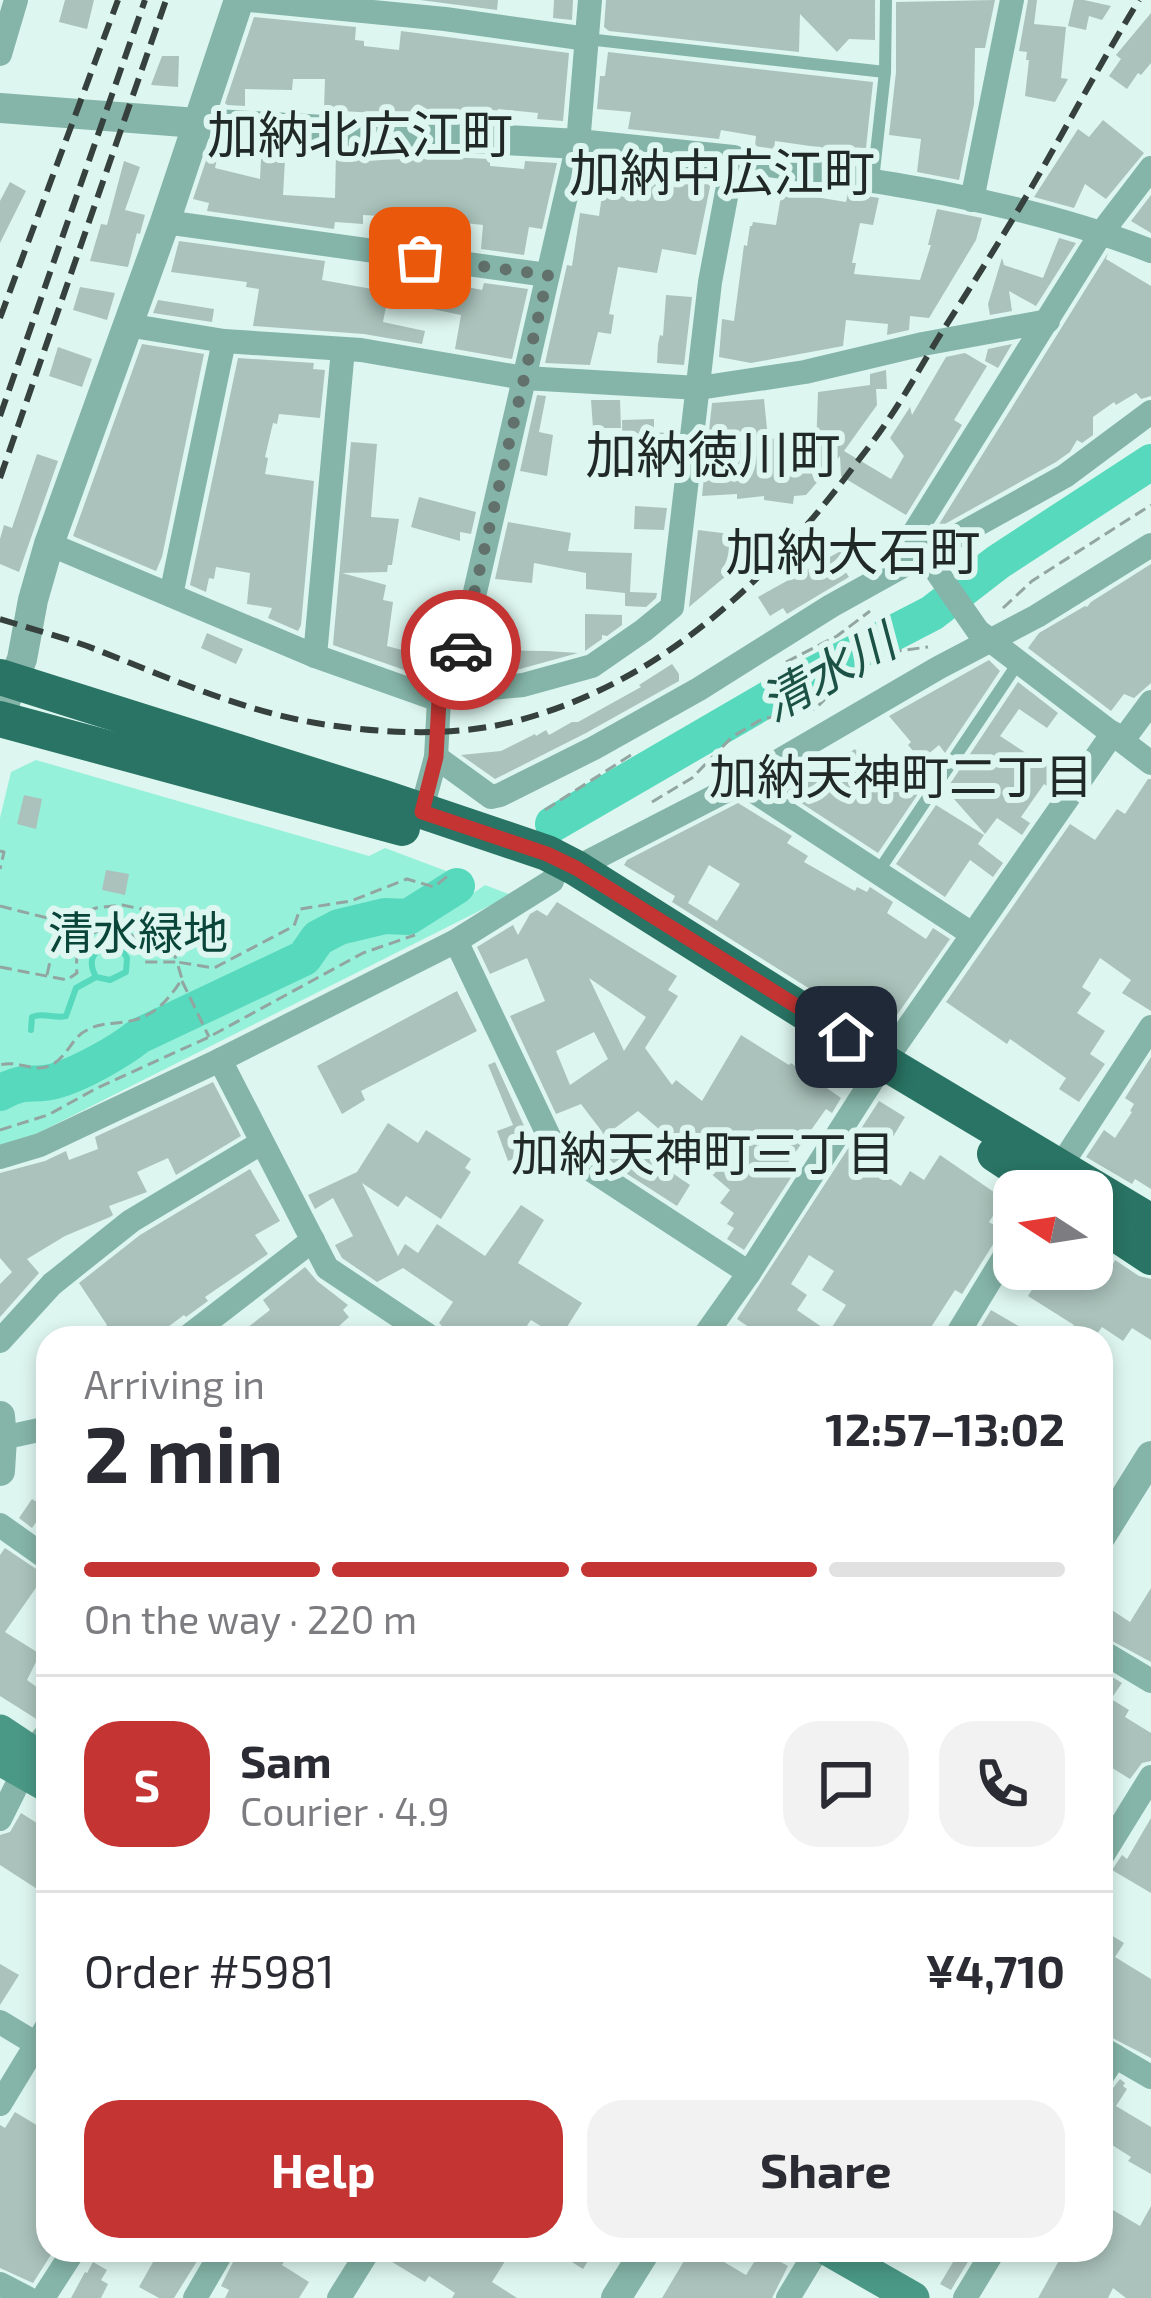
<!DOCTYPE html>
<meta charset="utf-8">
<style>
:root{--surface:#fff;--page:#f2f2f3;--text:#2b2b33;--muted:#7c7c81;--line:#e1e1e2;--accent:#c33432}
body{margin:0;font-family:"Exo 2","Noto Sans JP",sans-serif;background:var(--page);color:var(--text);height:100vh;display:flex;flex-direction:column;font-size:45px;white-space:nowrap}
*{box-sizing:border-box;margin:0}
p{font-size:39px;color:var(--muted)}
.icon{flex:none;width:66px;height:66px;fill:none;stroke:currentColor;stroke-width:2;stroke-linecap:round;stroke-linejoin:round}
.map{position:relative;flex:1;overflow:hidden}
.panel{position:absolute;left:36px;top:1326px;width:1077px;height:936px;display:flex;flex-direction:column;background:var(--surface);border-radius:36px;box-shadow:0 6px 18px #0003}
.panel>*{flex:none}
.needle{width:78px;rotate:282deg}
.controls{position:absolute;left:993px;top:1170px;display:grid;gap:24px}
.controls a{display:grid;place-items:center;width:120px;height:120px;border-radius:24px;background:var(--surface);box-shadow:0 6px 18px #0003;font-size:60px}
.pin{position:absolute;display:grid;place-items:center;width:102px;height:102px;color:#fff;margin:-51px;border-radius:24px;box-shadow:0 6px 18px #0006}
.courier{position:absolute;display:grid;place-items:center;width:120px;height:120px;margin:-60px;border:9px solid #c33432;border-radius:50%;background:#fff;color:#222;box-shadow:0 3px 15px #0007}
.headline em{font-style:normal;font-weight:700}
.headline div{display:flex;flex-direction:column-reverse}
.headline{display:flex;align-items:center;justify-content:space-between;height:204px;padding:0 48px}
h1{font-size:78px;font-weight:700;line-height:90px}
.bar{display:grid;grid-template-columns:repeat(4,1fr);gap:18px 12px;align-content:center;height:144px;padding:0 48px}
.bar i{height:15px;border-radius:9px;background:var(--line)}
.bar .current{background:var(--accent)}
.bar p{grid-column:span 4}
.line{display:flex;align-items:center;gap:30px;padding:0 48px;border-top:3px solid var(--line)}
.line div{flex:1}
.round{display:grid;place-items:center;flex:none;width:126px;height:126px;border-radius:36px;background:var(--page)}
.action{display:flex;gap:24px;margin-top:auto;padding:24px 48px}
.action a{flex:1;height:138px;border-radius:36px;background:var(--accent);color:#fff;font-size:48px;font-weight:700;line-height:138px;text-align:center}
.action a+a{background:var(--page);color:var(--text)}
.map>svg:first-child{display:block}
.green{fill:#96f1da}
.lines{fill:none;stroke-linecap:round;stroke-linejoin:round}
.stream{stroke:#57d9bd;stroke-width:6}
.river{stroke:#57d9bd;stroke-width:36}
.building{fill:#aac2bb;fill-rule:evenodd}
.path{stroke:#92a5a0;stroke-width:3;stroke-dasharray:12 6;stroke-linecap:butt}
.service{stroke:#85b5a8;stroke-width:12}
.minor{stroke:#85b5a8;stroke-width:24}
.tertiary{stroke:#85b5a8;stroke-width:30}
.secondary{stroke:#4a9886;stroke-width:33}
.trunk{stroke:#297464;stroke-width:36}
.rail{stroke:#36413d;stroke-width:6;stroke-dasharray:18 9;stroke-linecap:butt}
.done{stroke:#62716c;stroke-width:12;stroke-dasharray:0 21.6}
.route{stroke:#c33432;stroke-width:15}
.labels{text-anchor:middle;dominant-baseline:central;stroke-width:12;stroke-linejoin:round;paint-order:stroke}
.park-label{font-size:45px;fill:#094539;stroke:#ddf6ef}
.water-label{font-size:48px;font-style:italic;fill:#1c5246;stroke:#ddf6ef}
.neighbourhood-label{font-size:48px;fill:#202926;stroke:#ddf6ef}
.quarter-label{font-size:51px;fill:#202926;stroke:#ddf6ef}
</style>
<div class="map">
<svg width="1151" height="2298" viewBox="0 0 1151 2298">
<rect width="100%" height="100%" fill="#ddf6ef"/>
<path class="green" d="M36 760 369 856 385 848 449 872 465 899 485 885 511 895 36 1134 0 1145V818L11 772Z"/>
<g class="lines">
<path class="stream" d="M31 1030 32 1017C43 1012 55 1019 66 1016L76 988 96 977C87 961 93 951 108 944L120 947 127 958 126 972 110 980 96 977"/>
<g class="river">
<path d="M553 824 787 688 932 613 998 562 1151 462"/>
<path d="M0 1093C25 1078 34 1087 55 1081 80 1074 119 1052 139 1036L304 958 318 938 339 927 385 916 408 917 457 886"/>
</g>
</g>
<g class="building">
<path d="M65 0H94L87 29 59 22Z"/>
<path d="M420 0H498L497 10Z"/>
<path d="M554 0H573L572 20 553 18Z"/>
<path d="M606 0H875V40L849 39 837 52 800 14 799 52 609 31 604 27Z"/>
<path d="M995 0 985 48H975L974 104 959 180 917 172 921 139 889 135 896 72V2Z"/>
<path d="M1028 0H1037L1034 24 1066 27 1061 78 1068 79 1055 102 1025 96 1029 60H1026L1027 52 1019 51Z"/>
<path d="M1074 0H1084L1111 6 1102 20 1089 16 1086 30 1068 26Z"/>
<path d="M1151 13V63L1141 75 1138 73 1127 89 1109 76 1121 59 1116 55Z"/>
<path d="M254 17 356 27 355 40 364 41V46L399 50 401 31 569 53 563 121 537 119 538 113 498 109 497 120 324 110 325 79H293L292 90 245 89V106L227 105 225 103Z"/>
<path d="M608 52 873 82 866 148 847 147 846 160 823 156 824 148 775 141 774 149 755 146 756 136 721 130 719 139 628 129 631 112 597 109 600 76H605Z"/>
<path d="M162 56H179L178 87 151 85Z"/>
<path d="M1103 120 1144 153 1106 199 1085 184 1074 208 1034 197 1078 129 1089 137Z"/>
<path d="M212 143 220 144 215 168 260 179 261 159 285 160 283 195 335 198 336 152 490 159V166L524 169 525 161 557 163 542 229 529 227 524 255 481 249 483 225 447 221 445 235H441L440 244 395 237 397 217 363 215V224L335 222 334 229 207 211 209 203 193 199Z"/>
<path d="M124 161 140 167 125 210 145 215 141 230 140 234 137 233 128 267 90 261 101 224 107 225Z"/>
<path d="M627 170 711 182 696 255 662 249 657 273 618 267 609 314 614 315 611 334 598 332 590 365 545 363 567 265 572 266 580 213 599 216 603 188 624 191Z"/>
<path d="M10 182 26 191 0 243V201Z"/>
<path d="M783 184 798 186 797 194 846 202 848 193 879 198 873 225 860 223 852 263H856L854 274 920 280 931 245H928L937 209 982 218 976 240 929 318 910 316 909 330 887 335 888 324 846 320 843 346 751 363 719 357 722 319 734 321 744 245 747 246 750 226H752L753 222 776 225Z"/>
<path d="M1151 195V233L1131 221Z"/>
<path d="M1059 238 1076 243 1036 306 1009 291 1012 311 990 315 988 304 1002 258 1004 265 1043 278Z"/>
<path d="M179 241 325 261 322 280 389 292 383 322 425 331 422 344 364 334 253 326 259 289 246 287 247 282 171 272Z"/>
<path d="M1108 253 1106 259 1151 286V396L1141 399 1136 393 1116 405 1114 402 1093 417V435L1082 443 1077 440 1070 452 1056 462 936 529Z"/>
<path d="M433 280 482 290 484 283 528 289 512 359 455 349 461 315 427 308Z"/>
<path d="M80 287 115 293 107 320 73 310Z"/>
<path d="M666 295 692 297 684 365 657 363 658 344 660 335 663 336Z"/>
<path d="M158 300 214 309 212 322 153 313Z"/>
<path d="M142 344 204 354 162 557 156 571 73 536Z"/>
<path d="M1012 344 998 368 985 361 988 349Z"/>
<path d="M58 347 92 359 82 387 49 376Z"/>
<path d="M965 353 987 366 954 420 962 425 906 515 841 476 840 456 806 495 794 496 793 504 764 500V496L737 499V494L702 496 712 403 764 399 768 439 780 438 782 449 816 448 818 392 870 385V374L886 370 887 389H876L877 405 844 451 891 479 904 456 890 438 910 407 912 415 946 357Z"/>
<path d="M238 358 314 363 313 369 325 370 320 418 279 414 277 424 273 423 265 457 268 458 265 474 314 481 301 625 298 631 268 618 272 608 247 604 250 573 216 567 214 579 209 578 206 592 190 585Z"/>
<path d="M537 395 546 396 539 432 553 435 547 476 520 471Z"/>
<path d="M591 400H620L621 428H593Z"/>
<path d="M654 419V433L676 432 673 460 655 461 656 474 623 472 622 420Z"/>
<path d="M351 442 377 444 371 517 399 519 392 565H388L387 572 342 573 386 585 383 600 393 602 387 646 436 659 430 679 333 645Z"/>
<path d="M37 454 58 461 19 572 0 564V539L4 525 12 528Z"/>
<path d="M419 497 476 512 471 534 460 532V541L411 527Z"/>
<path d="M635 506 667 508 664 530 634 529Z"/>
<path d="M508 522 571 533 568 551 632 553 630 592 657 593 656 598 646 607 625 606V593L586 589V573L534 563 532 583 495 579Z"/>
<path d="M698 530 738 535V539L741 540 739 556 732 564H728L726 576 689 607Z"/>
<path d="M846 548 853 562 843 568 849 577 787 614 783 608 770 616 758 597Z"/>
<path d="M1151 564V683L1134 698 1124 694 1111 711 1028 648 1039 633 1085 606 1087 607 1091 602Z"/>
<path d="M585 614 622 615V625L607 636 602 635V639L585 651Z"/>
<path d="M207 633 243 649 236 664 201 648Z"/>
<path d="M479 650 547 651 578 653 520 669 473 673Z"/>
<path d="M989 660 1000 671 945 753 939 745 921 760 908 745 911 742 889 716Z"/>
<path d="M672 664 679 674V681L586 733 495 779 461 755 501 751 535 734 536 736 546 730 549 735 572 722H578L641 687 639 685Z"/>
<path d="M1018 682 1058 713 1047 728 1019 709 1000 736 1038 761 1040 759 1064 775 1053 790 1044 784 1021 817 1030 823 1022 835 997 818 985 834 946 790Z"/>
<path d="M855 749 879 787 893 778 918 794 878 853 772 784 792 773 795 775 802 767 815 775Z"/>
<path d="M1148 779H1151V1011L1122 993 1131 980 1100 958 1082 987 1091 993 1077 1013 1105 1031 1090 1054 1105 1064 1079 1102 1059 1089 1066 1078 1010 1039 1007 1044 946 1002 1070 824 1095 840 1117 809 1125 814Z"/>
<path d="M24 795 42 799 36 829 17 824Z"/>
<path d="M738 803 792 836 787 843 808 856 804 862 855 891 857 887 867 892 870 887 893 902 887 913 926 939 933 928 950 939 883 1035 672 902 675 896 624 865 627 860ZM709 865 740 884 717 921 688 903Z"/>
<path d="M936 805 984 835 978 844 1003 863 993 877 970 860 945 897 896 864Z"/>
<path d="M106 870 129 874 125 895 102 890Z"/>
<path d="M557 902 677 976 668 990 678 996 645 1048 672 1085 676 1080 702 1101 741 1035 789 1065 791 1063 841 1098 832 1113 826 1109 787 1164 796 1170 744 1250 727 1239 734 1228 727 1224 734 1213 720 1203 730 1190 638 1111 611 1131 690 1185 677 1206 621 1170 593 1144 603 1133 581 1104 556 1114 510 1016 545 1001 527 958 490 974 477 947 513 925 518 935 530 914 537 910 547 916ZM589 978 646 1017 624 1051ZM594 1032 608 1059 570 1085 556 1051Z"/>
<path d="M457 991 477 1031 361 1091 365 1100 342 1114 317 1066Z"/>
<path d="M1151 1057V1189L1135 1179 1132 1184 1086 1157 1104 1130 1115 1138 1132 1112 1130 1111 1134 1104 1125 1098Z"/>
<path d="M495 1062 535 1150 508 1161 497 1131 513 1125 488 1065Z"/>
<path d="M213 1082 241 1136 176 1175 168 1158 137 1172 147 1192 109 1206 113 1215 110 1217 65 1236 27 1259 39 1273 0 1317V1284L12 1272 0 1258V1173L45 1161 66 1151 69 1160 98 1149 95 1137Z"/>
<path d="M879 1101 905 1117 874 1168 901 1186 910 1171 924 1180 940 1155 1004 1199 989 1222 1002 1230 962 1294 955 1290 924 1338H765L737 1319ZM809 1255 834 1271 822 1290 846 1305 829 1332 797 1310 807 1295 791 1284Z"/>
<path d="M388 1123 418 1143 426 1130 471 1159 465 1168 471 1172 441 1219 406 1196 398 1207 362 1183 398 1256 405 1244 418 1253 437 1224 485 1256 521 1205 544 1220 518 1263 582 1303 560 1338 531 1320 518 1338H454L439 1323 453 1302 403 1268 377 1282 342 1258 335 1245 353 1236 333 1198 315 1209 308 1195 357 1172Z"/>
<path d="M250 1169 280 1221 255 1235 268 1254 205 1297 208 1301 186 1317 184 1315 165 1329 162 1326 147 1338H110L104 1328 107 1325 79 1283 140 1235Z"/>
<path d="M1092 1253 1112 1266 1115 1260 1139 1276 1151 1279V1340L1132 1328 1123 1341 1102 1327 1094 1338H1065L1074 1325 1028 1296 1045 1269H1092Z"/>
<path d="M305 1267 317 1281 348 1305 343 1310 349 1317 339 1326 341 1329 331 1338H234L270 1310 263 1300Z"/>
<path d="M991 1310 1039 1338H986L977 1333Z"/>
<path d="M32 1499 46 1508 32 1528 19 1518Z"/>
<path d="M5 1548 45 1575 5 1632 40 1654 27 1680 48 1695V1710L38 1720 0 1696V1555Z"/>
<path d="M1151 1588V1662L1101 1635V1603L1130 1622Z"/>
<path d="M1101 1670 1122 1683 1111 1699 1129 1710 1125 1717 1151 1733V1761L1142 1763 1130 1779 1101 1761Z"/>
<path d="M21 1813 48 1830V1896L0 1865V1835L10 1832Z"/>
<path d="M1151 1818V1893L1112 1870 1122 1855 1127 1859Z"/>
<path d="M1101 1929 1124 1943 1115 1957 1151 1979V2058L1101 2032Z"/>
<path d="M0 1964 19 1975 0 2005Z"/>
<path d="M1120 2079 1125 2083 1123 2086 1127 2089 1116 2106 1151 2127V2174L1128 2161 1131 2157 1101 2138V2094L1110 2092Z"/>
<path d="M15 2112 48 2132V2250H54L33 2283 0 2268V2125L5 2128Z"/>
<path d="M1101 2203 1140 2226 1151 2206V2298H1126L1113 2288 1108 2298H1038L1065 2250H1101Z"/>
<path d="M132 2250H204L174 2298H159L139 2287 153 2262Z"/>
<path d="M239 2250H291L282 2265 309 2282 299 2298H225L229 2290 221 2286Z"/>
<path d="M385 2250H512L492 2282 517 2298H452L455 2293 429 2276 425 2282 384 2257Z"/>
<path d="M553 2250H595L583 2269Z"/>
<path d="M934 2250H975L951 2290 940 2284 953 2262Z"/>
<path d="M761 2251 788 2266 772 2298H662L684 2261 722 2252 724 2262 746 2275Z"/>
<path d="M93 2262 107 2270 101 2280 108 2284 101 2298H71L85 2272 87 2273Z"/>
</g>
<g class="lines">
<g class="path">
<path d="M1003 608 1032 581 1151 505"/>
<path d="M786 662 837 636 870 611"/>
<path d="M652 802 692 778 732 737 762 719 815 709 854 670 873 659 890 652 928 647"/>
<path d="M545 810 634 753"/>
<path d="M0 851 4 852 0 869"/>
<path d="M0 906 59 921 96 908 122 905 151 911 167 934 177 962 214 968 294 926 300 909 351 901 407 879 434 887 450 874"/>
<path d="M0 967 67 980 77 973C69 915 145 917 145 962H177L182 979C168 1001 152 1019 124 1022 111 1024 99 1023 87 1030 70 1038 67 1061 46 1067 30 1071 17 1060 0 1065"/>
<path d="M47 975 59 921"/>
<path d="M182 981 209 1037"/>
<path d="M0 1130 48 1115 97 1088 209 1037 363 953 415 935"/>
<path d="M549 1338 552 1333 559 1338"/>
</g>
<g class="service">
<path d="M587 39 885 72"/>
<path d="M873 180 885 72 886 0"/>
<path d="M878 872 1018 663"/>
</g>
<g class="minor">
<path d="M250 0 445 19 587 39"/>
<path d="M0 54 16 0"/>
<path d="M1151 168 1102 232 912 536 978 631 1151 763"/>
<path d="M972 200 1012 0"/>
<path d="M165 222 547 275"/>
<path d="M127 325 224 341 361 350 524 378 699 388 805 372 923 344 1048 321"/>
<path d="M49 544 315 656 439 700 452 692 523 685 592 666 644 630 672 607 710 282 733 160C874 180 1018 199 1151 251"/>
<path d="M171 595 224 341"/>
<path d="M315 656 343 349"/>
<path d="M452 692 578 144 590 0"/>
<path d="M1123 740 1151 702"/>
<path d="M436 757 491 797 500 795 594 748 699 689 831 606 1065 476 1151 412"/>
<path d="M741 783 972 934"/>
<path d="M421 812 436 757 439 700"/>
<path d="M576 868 741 783 938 668 1037 616 1151 545"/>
<path d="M456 941 553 1145 749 1273"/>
<path d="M220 1060 327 1268 432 1338"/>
<path d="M0 1157 40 1145 220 1060 456 941 552 881"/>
<path d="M1054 1176 1151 1027"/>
<path d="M186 1338 313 1240"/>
<path d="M703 1338 749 1273 884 1062 1113 733"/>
<path d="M955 1338 1014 1241"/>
<path d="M0 1341 52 1284 131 1221 261 1143"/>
<path d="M2 1438 48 1428"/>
<path d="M0 1525 48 1559"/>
<path d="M1101 1651 1151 1681"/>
<path d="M33 1751 48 1732"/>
<path d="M0 1819 23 1773"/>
<path d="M1101 1858 1151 1777"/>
<path d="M0 2022 48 2051"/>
<path d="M1101 2048 1151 2077"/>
<path d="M1101 2078 1115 2056"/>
<path d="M0 2104 48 2025"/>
<path d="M0 2284 27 2298"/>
<path d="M43 2298 74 2250"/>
<path d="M195 2298 223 2250"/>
<path d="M339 2298 369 2250"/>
<path d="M788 2298 817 2250"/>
<path d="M965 2298 994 2250"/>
</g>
<g class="tertiary">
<path d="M0 108 197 123 578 144 733 160"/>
<path d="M5 702 22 659 33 600 49 544 165 222 239 0"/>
<path d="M0 1416 2 1438 0 1471"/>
<path d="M1101 1536 1151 1456"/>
<path d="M616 2298 646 2250"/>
</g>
<g class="secondary">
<path d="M0 1731 48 1763"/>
<path d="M0 1759 48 1786"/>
<path d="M829 2250 913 2298"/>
</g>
<g class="trunk">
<path d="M0 677 384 798 547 853 576 868 884 1062 1151 1222"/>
<path d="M0 719 402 828"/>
<path d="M995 1154 1051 1191"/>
<path d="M1092 1218 1151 1257"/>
</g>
<g class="rail">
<path d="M0 318 118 0"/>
<path d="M0 416 145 0"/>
<path d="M0 478 166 0"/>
<path d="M0 619C29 628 58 636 87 646 168 677 248 715 336 726 394 734 460 736 516 721 654 685 760 589 845 478 859 459 875 440 888 420 907 392 923 363 940 335 966 294 992 254 1017 212 1059 142 1096 70 1139 0"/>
</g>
</g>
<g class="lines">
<path class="done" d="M420 258 548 275 461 650"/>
<path class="route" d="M461 650 452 692 439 700 436 757 422 812 547 854 576 868 846 1037"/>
</g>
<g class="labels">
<g class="park-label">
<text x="138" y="931">清水緑地</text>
</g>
<g class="water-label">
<text transform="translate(827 671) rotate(-29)">清水川</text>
</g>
<g class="neighbourhood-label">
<text x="901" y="775">加納天神町二丁目</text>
<text x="703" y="1152">加納天神町三丁目</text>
</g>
<g class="quarter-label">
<text x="360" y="132">加納北広江町</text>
<text x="722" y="170">加納中広江町</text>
<text x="713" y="452">加納徳川町</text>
<text x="853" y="549">加納大石町</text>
</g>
</g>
</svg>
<div class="controls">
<a><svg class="needle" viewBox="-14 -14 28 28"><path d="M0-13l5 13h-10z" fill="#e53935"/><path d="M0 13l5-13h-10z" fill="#7c7c81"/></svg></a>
</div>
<div class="pin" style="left:420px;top:258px;background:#ea580c"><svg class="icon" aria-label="bag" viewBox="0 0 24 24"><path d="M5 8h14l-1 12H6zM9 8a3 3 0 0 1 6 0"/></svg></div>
<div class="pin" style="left:846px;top:1037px;background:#1f2937"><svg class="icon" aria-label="home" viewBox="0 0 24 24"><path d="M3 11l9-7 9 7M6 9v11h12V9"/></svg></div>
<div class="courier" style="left:461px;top:650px"><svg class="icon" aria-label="car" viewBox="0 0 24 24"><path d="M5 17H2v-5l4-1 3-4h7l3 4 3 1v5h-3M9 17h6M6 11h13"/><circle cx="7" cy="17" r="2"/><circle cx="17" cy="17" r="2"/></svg></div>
<section class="panel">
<div class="headline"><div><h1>2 min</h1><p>Arriving in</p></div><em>12:57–13:02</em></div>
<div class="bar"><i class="current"></i><i class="current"></i><i class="current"></i><i></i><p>On the way · 220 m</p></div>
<div class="line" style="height:216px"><b class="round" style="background:var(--accent);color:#fff">S</b><div><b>Sam</b><p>Courier · 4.9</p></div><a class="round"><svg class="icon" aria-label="chat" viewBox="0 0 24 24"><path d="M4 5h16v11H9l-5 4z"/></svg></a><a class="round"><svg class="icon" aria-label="phone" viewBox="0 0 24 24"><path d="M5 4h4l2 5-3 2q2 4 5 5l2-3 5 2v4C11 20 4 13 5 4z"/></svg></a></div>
<div class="line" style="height:156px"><div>Order #5981</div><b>¥4,710</b></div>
<div class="action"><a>Help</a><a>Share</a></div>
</section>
</div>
